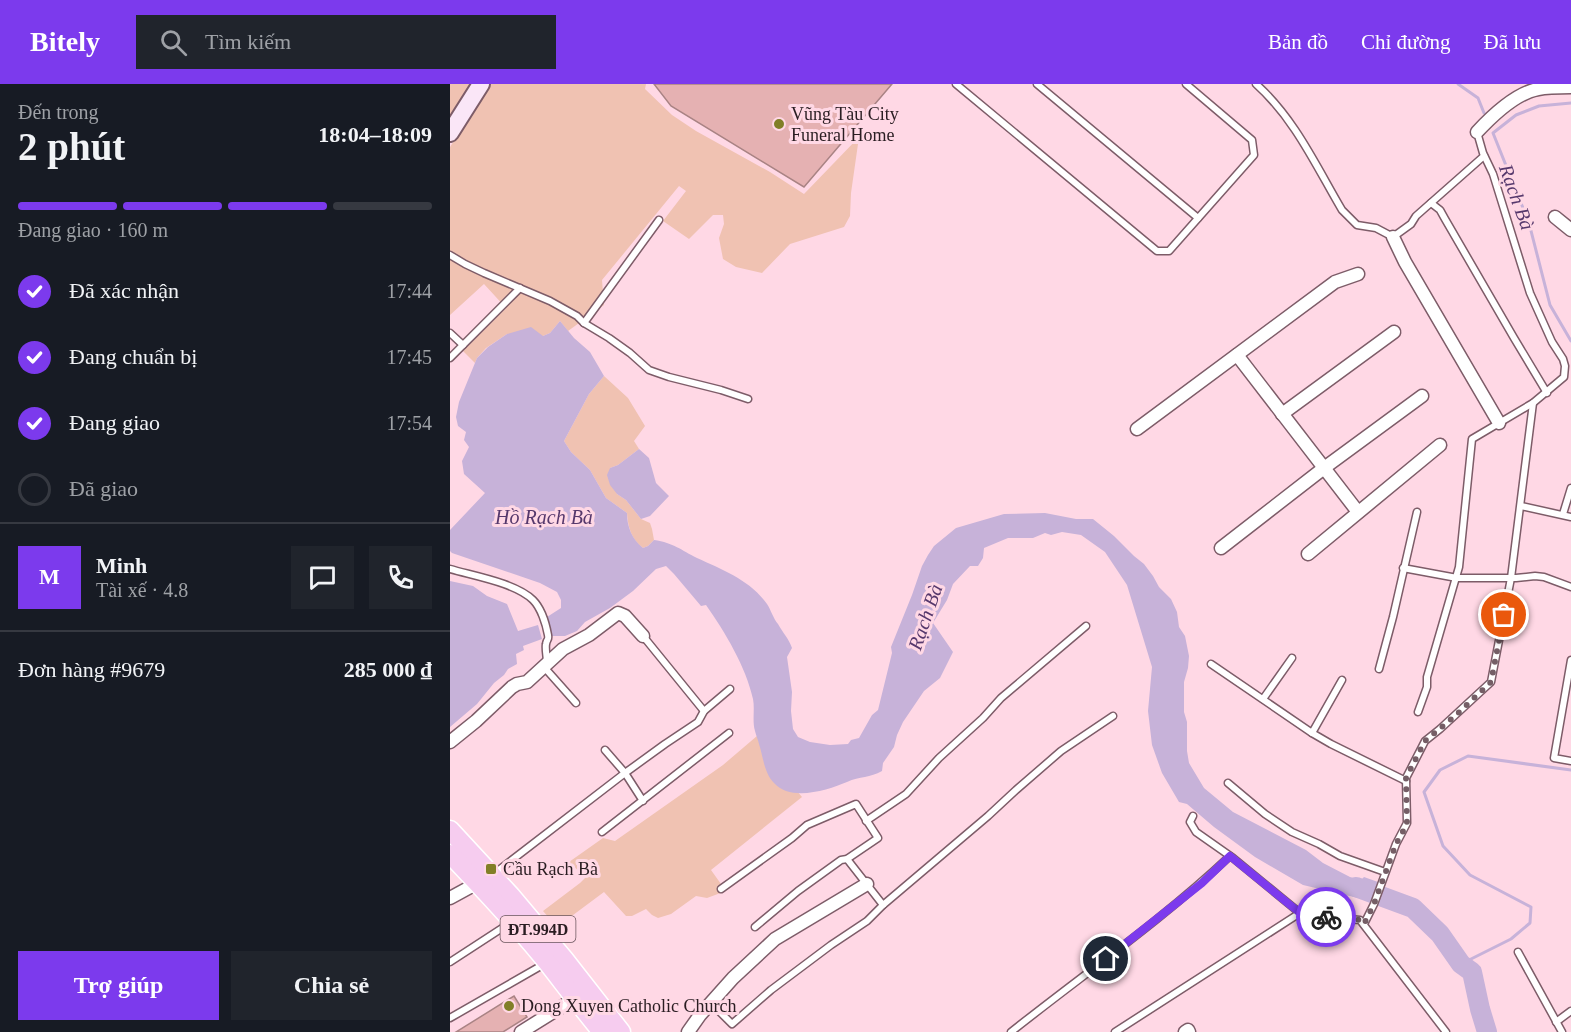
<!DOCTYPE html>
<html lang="vi">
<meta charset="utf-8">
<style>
:root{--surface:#171b24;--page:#20242c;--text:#f1f3f6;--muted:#9ea1a6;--line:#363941;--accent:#7c3aed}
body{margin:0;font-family:"Times New Roman",serif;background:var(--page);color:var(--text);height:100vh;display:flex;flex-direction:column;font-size:22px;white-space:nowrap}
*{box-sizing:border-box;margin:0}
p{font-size:20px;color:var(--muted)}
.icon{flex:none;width:33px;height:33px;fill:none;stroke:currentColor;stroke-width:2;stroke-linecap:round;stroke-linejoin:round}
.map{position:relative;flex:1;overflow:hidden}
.panel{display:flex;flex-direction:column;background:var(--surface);width:450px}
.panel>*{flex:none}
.pin{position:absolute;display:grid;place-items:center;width:51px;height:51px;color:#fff;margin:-26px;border:3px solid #fff;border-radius:50%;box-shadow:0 2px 6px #0007}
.courier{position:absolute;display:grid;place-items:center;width:60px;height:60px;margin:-30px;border:4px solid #7c3aed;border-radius:50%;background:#fff;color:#222;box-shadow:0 2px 8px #0007}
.head em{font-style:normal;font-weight:700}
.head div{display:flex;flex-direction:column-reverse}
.head{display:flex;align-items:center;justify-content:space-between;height:102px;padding:0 18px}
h1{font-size:39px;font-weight:700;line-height:45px}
.bar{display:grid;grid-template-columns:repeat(4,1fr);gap:9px 6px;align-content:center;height:72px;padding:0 18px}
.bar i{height:8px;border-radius:4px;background:var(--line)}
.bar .on{background:var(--accent)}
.bar p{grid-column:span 4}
.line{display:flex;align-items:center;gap:15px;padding:0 18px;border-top:2px solid var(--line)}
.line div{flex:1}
.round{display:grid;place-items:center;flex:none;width:63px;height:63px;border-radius:0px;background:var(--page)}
ol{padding:0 18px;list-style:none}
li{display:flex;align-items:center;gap:18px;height:66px}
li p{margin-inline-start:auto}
li .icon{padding:6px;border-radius:50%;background:var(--accent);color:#fff;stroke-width:4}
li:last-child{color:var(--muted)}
li i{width:33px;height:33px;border:3px solid var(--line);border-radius:50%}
.action{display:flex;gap:12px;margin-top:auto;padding:12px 18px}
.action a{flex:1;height:69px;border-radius:0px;background:var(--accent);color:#fff;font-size:24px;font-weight:700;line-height:69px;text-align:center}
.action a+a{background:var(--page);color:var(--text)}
header{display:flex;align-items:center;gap:36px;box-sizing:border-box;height:84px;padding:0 30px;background:var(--accent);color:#fff}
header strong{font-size:28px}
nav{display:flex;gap:33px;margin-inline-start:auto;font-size:21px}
.search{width:420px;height:54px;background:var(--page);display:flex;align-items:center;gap:15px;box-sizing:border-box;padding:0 21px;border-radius:0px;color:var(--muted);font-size:22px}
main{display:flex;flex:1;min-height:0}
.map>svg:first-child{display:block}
.green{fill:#f0c2b2}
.water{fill:#c7b2d9}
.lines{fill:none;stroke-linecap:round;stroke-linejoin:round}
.stream{stroke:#c7b2d9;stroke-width:3}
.river{stroke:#c7b2d9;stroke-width:20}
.building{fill:#e5b1b2;stroke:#a98384;stroke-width:1.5}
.lane-casing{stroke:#7d5c68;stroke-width:9}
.street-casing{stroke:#7d5c68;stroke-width:15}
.secondary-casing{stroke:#7d5c68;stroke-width:20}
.primary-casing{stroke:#fff;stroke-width:21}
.lane{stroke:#fff;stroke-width:6}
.street{stroke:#fff;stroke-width:12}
.secondary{stroke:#fae6f7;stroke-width:16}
.primary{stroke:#f6ccef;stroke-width:18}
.done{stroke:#755e66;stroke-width:6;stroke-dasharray:0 10.8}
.route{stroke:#7c3aed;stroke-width:8}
.poi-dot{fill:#817f27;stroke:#ffd8e5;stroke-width:2}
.labels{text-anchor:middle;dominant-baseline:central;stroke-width:6;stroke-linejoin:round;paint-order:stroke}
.shield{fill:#ffd8e5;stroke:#6a555c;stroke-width:1.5}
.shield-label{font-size:16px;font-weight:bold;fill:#2a1d22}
.poi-label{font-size:18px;fill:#2a1d22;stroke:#ffd8e5;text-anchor:start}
.water-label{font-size:20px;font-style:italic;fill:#56386c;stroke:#ffd8e5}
</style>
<header>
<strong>Bitely</strong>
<div class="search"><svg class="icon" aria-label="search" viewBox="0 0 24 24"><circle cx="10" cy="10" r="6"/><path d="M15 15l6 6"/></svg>Tìm kiếm</div>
<nav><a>Bản đồ</a><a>Chỉ đường</a><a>Đã lưu</a></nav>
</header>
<main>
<section class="panel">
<div class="head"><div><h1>2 phút</h1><p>Đến trong</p></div><em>18:04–18:09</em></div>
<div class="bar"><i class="on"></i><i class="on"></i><i class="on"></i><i></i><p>Đang giao · 160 m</p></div>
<ol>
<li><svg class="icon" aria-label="check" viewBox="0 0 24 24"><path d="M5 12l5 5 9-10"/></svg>Đã xác nhận<p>17:44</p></li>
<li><svg class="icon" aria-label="check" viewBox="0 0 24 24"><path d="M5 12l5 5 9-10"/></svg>Đang chuẩn bị<p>17:45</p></li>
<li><svg class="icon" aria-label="check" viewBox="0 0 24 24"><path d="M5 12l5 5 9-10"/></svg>Đang giao<p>17:54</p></li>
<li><i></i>Đã giao</li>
</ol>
<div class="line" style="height:108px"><b class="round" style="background:var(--accent);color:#fff">M</b><div><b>Minh</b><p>Tài xế · 4.8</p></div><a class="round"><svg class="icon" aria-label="chat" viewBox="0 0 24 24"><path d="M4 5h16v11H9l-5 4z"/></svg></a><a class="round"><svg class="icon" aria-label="phone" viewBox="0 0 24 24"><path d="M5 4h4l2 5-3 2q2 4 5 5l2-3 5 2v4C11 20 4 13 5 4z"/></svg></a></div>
<div class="line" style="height:78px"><div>Đơn hàng #9679</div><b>285 000 ₫</b></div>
<div class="action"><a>Trợ giúp</a><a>Chia sẻ</a></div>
</section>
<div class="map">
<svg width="1121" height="948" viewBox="0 0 1121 948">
<rect width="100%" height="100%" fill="#ffd8e5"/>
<g class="green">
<path d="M0 0H20L0 34Z"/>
<path d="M41 0H196L195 5 222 31 246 47 320 88 354 110 409 53 401 109 400 132 394 143 340 160 312 189 286 183 273 175 269 154 274 140 273 131H263L239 155 213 137 236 107 229 102 152 196 154 221 118 247 110 237 100 249 93 252 57 250 36 264 27 274 25 279 13 267 56 224 34 200 0 231V63Z"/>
<path d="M154 292 178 314 195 342 184 357 189 365 168 381 160 384 167 410 176 416 191 435 200 439 202 445 204 456 198 462 193 464C181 455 178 443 177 429L156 414 140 386 121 368 114 357 139 310Z"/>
<path d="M314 646 336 694 352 713 261 786 276 807 257 814 246 812 221 830 208 834 202 831 196 825 182 832H176L154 808 107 843 93 827 130 799 135 794C131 787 124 784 119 778L153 754 165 757 273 681Z"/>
</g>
<g class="water">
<path d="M110 237 124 254 140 268 154 292 139 310 114 357 121 368 140 386 156 414 177 429C177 443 182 455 193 464L198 462 204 456C224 459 231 466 247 474 273 486 300 496 317 520 321 526 323 534 328 540 333 549 339 555 342 564L337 573 342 608 341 627 343 645 348 653 360 658 380 661 398 660 401 656 409 654 422 631 428 626 442 569 441 563 462 511 472 482 478 471 484 462 506 444 554 430 595 429 626 435H643L664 452 684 472 694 480 703 492 709 503 721 515 727 528 729 543 735 552 739 572 738 584 734 598V628L737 638V667L739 679 754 704 783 728 856 766 873 779 900 793 911 796 914 793 928 798 922 815 908 814 853 801 805 773 764 743 737 720 729 718 712 689 702 661 698 627 702 583 677 501 655 468 631 451 612 448 601 451 595 449 583 454H558L534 464 533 474 528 482H520L503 500 497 516 483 539 503 568 490 594 474 607 453 638 447 651 444 663 433 679 432 687C420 694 410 692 397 698 378 706 341 718 324 699 314 689 313 672 309 660 308 656 306 651 305 647 302 637 305 625 303 615 296 583 275 548 256 521L251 522 224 490 216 482 206 485 183 507 160 524 135 538 127 547 115 552H102L97 533 111 524V516L107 508 90 499 2 469 0 467V446L35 409 14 390 12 377 19 363 14 356 16 348 8 342 6 333 9 318 27 274 38 263 57 250 81 243 93 252 100 249Z"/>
<path d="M189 365 199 374 206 399 219 412 200 432 191 435 176 416 167 410 160 401 157 391 160 384 168 381Z"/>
<path d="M0 497 23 502 37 512 57 520 68 547 88 541 92 555 73 562 74 566 66 570 67 580 58 585 54 591 44 599 27 620 0 643Z"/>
</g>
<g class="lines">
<g class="stream">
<path d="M1008 0 1028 14 1034 29"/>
<path d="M1121 19 1089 22 1066 31 1043 49 1079 139 1100 221 1121 257"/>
<path d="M1011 880 1061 855 1080 839 1081 823 1020 791 993 762 974 708 990 686 1018 672 1121 686"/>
</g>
<path class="river" d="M906 803 963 824 990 850 1011 880 1022 888 1030 925 1037 948"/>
</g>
<g class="building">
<path d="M204 0H442L354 103 221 22Z"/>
<path d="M64 912 77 933 53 948H6Z"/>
</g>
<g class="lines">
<defs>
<g id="lane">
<path d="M506 0 707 167H719L804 71 802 56 736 0"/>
<path d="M587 0 748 134"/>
<path d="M806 0C845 35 866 82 892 126L907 141 926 144 943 153 961 140 966 132 1034 72"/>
<path d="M981 119 990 126 995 135 1064 254 1097 309"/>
<path d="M0 171 15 180 34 189 100 217 127 232 134 239 159 254 180 269 199 286 219 293 271 306 298 315"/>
<path d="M134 239 209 136"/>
<path d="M0 249 13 261"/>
<path d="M0 274 70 204"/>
<path d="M1071 422 1121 433"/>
<path d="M1113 430 1121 404"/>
<path d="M953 484 1007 494H1066L1085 492 1094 493 1121 503"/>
<path d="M0 485C24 492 66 499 83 516 91 524 96 540 98 551 99 557 97 554 96 560 95 565 97 573 97 578"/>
<path d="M193 552 254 627"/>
<path d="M1121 576 1104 674 1121 677"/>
<path d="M761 580 862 649"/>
<path d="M94 583 126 619"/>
<path d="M929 585 943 533 967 428"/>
<path d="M892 596 862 649 881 660 956 697"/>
<path d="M813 615 842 574"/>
<path d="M968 628 977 603V593L1009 483 1022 355 1083 319 1114 293 1115 282 1113 275 1102 258 1080 209 1043 90 1033 69 1027 48"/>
<path d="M155 666 175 689 193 717"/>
<path d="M778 699 815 730 842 748 869 760 890 772 935 788"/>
<path d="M743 732 740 738 746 748 783 774 850 829 871 833 910 836 996 948"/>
<path d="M416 737 456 710 489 674 533 634 551 614 636 542"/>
<path d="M152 748 279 649"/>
<path d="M397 775 433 821"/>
<path d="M45 789 175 689 215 660 248 638 254 627 280 605"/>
<path d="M271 805 342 754 357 741 406 720 428 754 397 775 391 776 348 807 305 843"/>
<path d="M914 840 924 820 946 760 957 739 956 694 975 657 990 645 1041 598 1061 494 1083 319"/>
<path d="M1068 868 1112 948"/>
<path d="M0 878 60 839"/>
<path d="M261 919 282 940 321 906 381 861 417 837 433 821 538 732 566 706 611 667 663 632"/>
<path d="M0 934 96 879"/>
<path d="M1106 938 1121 927"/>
<path d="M561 948C634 890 712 836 780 772"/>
<path d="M665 948 850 829"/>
</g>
<g id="street">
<path d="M1027 48C1041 33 1066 9 1088 5 1098 3 1110 3 1121 3"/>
<path d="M1105 133 1121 146"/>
<path d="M943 153 955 178 1049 339"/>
<path d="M787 271 908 428"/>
<path d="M832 330 944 248"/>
<path d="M687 345 885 198 908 190"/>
<path d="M771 464 874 384 972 312"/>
<path d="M858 470 990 361"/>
<path d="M0 658 26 637 62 603 67 600 77 598 113 565 139 551 168 529 175 532 193 552"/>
<path d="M0 814 33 796"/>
<path d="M71 948 124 915"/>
<path d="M238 948 250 931 283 894 325 855 417 800"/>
<path d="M735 948 738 946 739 948"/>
</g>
<path id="secondary" d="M0 49 31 0"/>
<g id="primary">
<path d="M0 746 61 812 114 875 171 948"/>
<path d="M0 770C33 805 67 840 97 878 115 901 133 925 152 948"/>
</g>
</defs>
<use href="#lane" class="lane-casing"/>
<use href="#street" class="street-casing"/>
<use href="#secondary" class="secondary-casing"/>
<use href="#primary" class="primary-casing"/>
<use href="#lane" class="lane"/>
<use href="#street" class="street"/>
<use href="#secondary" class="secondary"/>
<use href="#primary" class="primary"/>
</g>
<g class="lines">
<path class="done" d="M876 833 910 836 914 840 924 820 946 760 957 740 956 694 975 657 1005 632 1041 598 1054 531"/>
<path class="route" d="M656 875 752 799 780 772 850 829 876 833"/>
</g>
<g class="poi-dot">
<circle cx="329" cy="40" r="6"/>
<rect x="35" y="779" width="12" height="12" rx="3"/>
<circle cx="59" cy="922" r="6"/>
</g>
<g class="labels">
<rect class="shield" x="50.5" y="832" width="75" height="26" rx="4.5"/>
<g class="shield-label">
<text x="88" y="845">ĐT.994D</text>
</g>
<g class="poi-label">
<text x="341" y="30">Vũng Tàu City<tspan x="341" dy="21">Funeral Home</tspan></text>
<text x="53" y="785">Cầu Rạch Bà</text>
<text x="71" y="922">Dong Xuyen Catholic Church</text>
</g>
<g class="water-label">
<text transform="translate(1067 113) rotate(70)">Rạch Bà</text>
<text x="94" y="433">Hồ Rạch Bà</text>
<text transform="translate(475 533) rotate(-71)">Rạch Bà</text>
</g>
</g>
</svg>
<div class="pin" style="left:1054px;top:531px;background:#ea580c"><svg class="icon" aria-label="bag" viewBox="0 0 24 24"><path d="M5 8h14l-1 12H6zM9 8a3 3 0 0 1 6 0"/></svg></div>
<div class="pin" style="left:656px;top:875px;background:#1f2937"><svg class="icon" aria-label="home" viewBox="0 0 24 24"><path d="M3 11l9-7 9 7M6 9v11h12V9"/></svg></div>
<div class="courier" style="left:876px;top:833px"><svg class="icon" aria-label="bike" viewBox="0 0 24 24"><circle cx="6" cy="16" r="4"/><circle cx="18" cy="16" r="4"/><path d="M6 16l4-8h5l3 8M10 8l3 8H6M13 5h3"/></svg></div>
</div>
</main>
